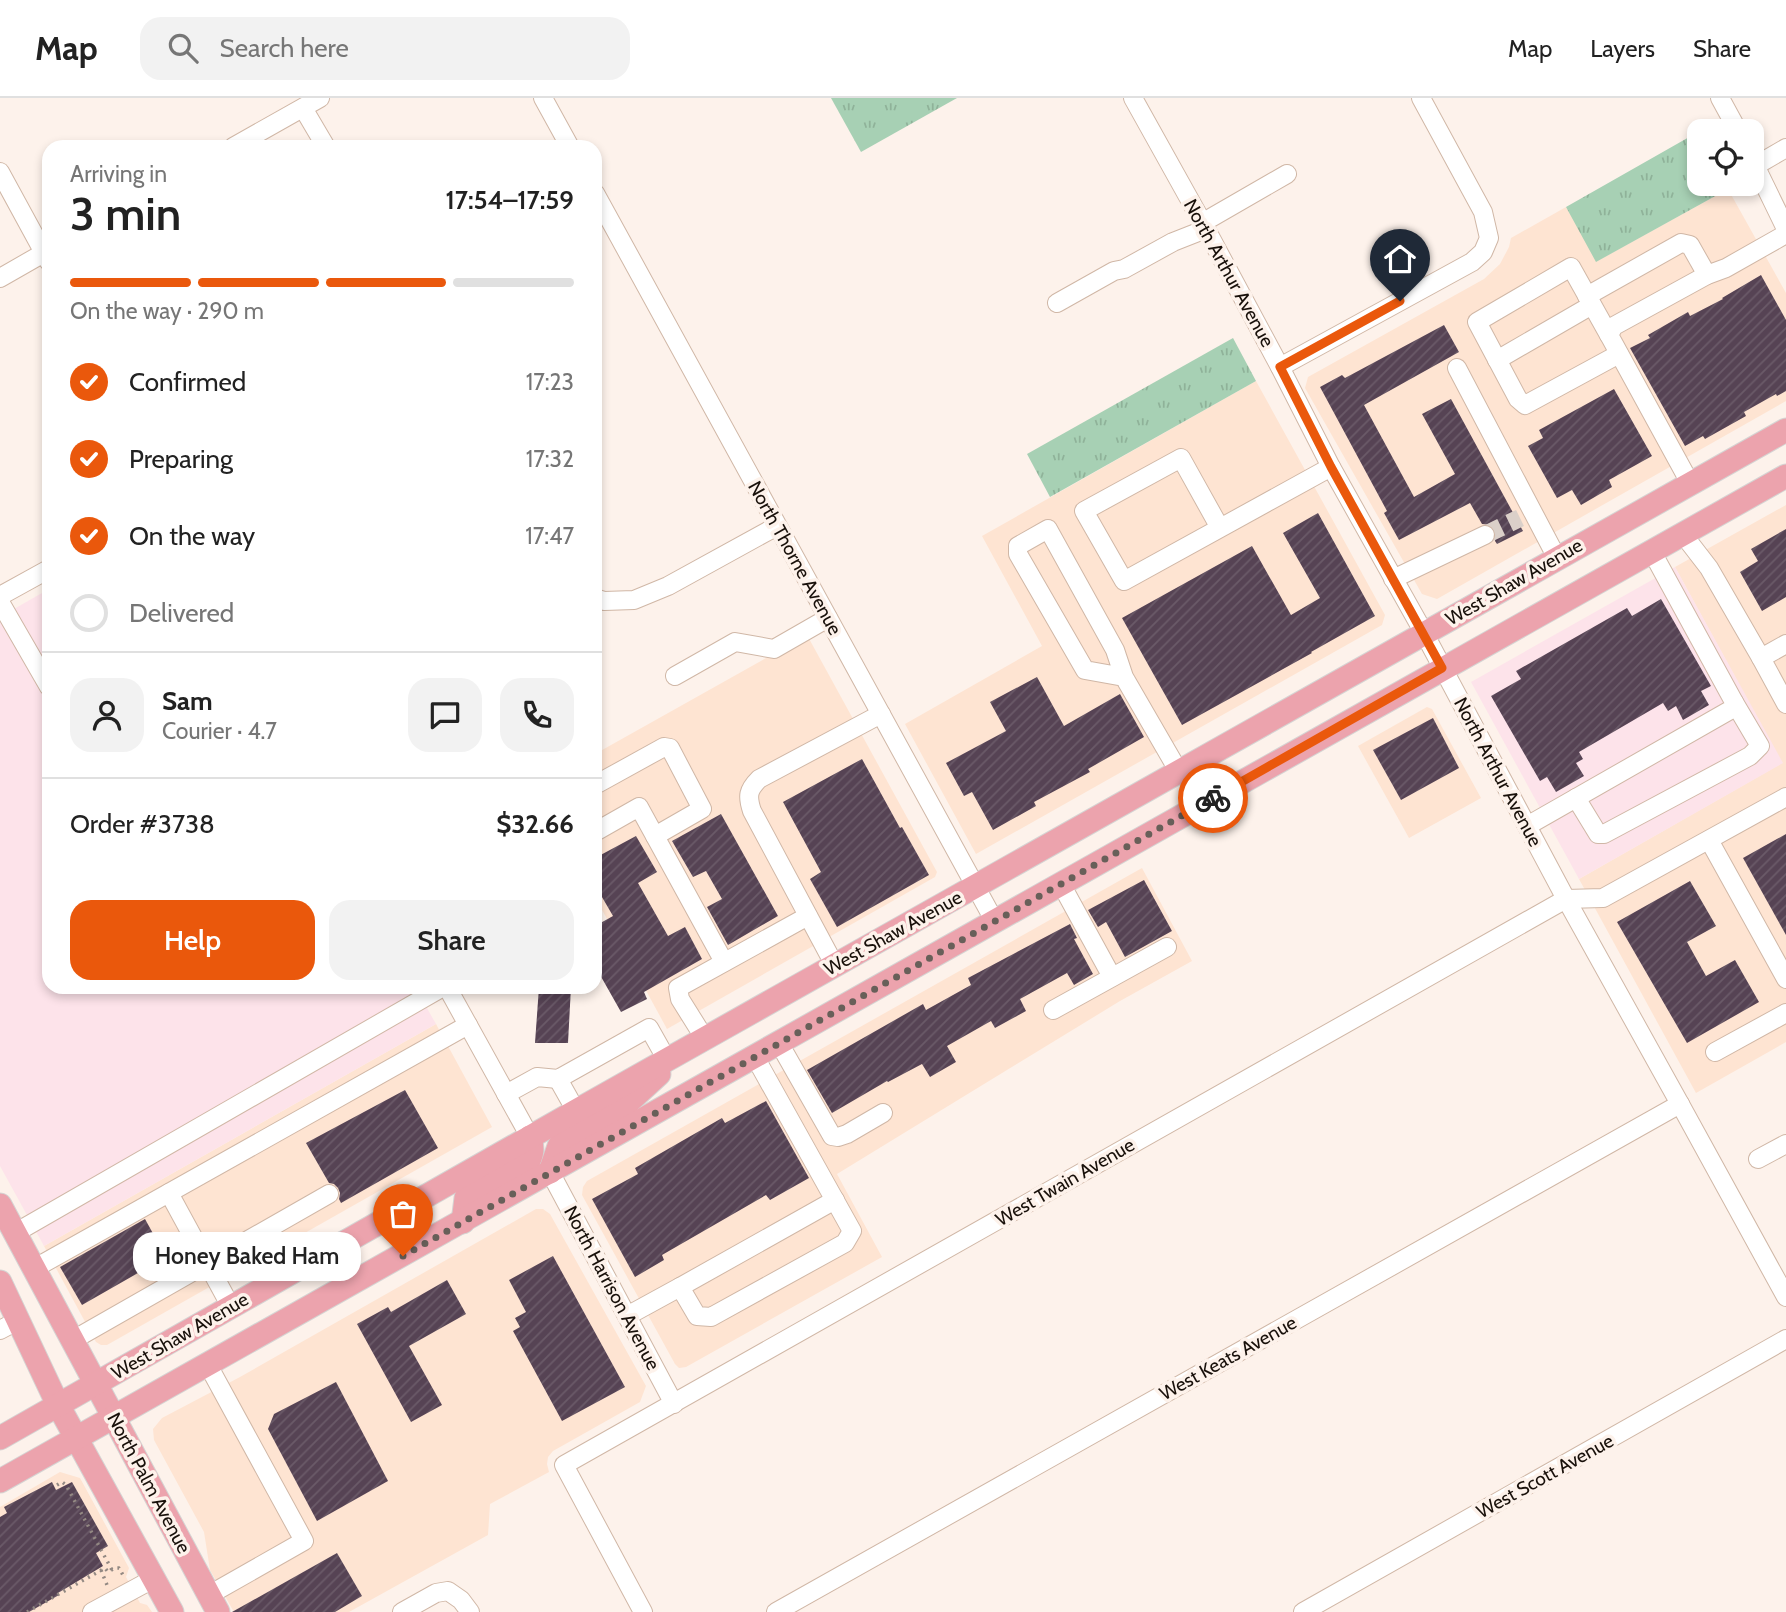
<!DOCTYPE html>
<meta charset="utf-8">
<style>
:root{--surface:#fff;--page:#f2f2f2;--text:#222;--muted:#767676;--line:#e0e0e0;--accent:#ea580c}
body{margin:0;font-family:Cabin,sans-serif;background:var(--page);color:var(--text);height:100vh;display:flex;flex-direction:column;font-size:26px;white-space:nowrap}
*{box-sizing:border-box;margin:0}
p{font-size:23px;color:var(--muted)}
.icon{flex:none;width:38px;height:38px;fill:none;stroke:currentColor;stroke-width:2;stroke-linecap:round;stroke-linejoin:round}
.map{position:relative;flex:1;overflow:hidden}
.details{position:absolute;left:42px;top:42px;width:560px;height:854px;display:flex;flex-direction:column;background:var(--surface);border-radius:21px;box-shadow:0 4px 10px #0003}
.details>*{flex:none}
.controls{position:absolute;left:1687px;top:21px;display:grid;gap:14px}
.controls a{display:grid;place-items:center;width:77px;height:77px;border-radius:14px;background:var(--surface);box-shadow:0 4px 10px #0003;font-size:35px}
.pin{position:absolute;display:grid;place-items:center;width:60px;height:60px;color:#fff;margin:-72px -30px;border-radius:50% 50% 50% 0;rotate:-45deg;box-shadow:0 0 7px #0007}
.pin .icon{rotate:45deg}
.courier{position:absolute;display:grid;place-items:center;width:70px;height:70px;margin:-35px;border:5px solid #ea580c;border-radius:50%;background:#fff;color:#222;box-shadow:0 2px 9px #0007}
.bubble{position:absolute;height:49px;border-radius:21px;background:var(--surface);box-shadow:0 4px 10px #0003;font-size:23px;font-weight:600;line-height:49px;text-align:center}
.overview em{font-style:normal;font-weight:600}
.overview div{display:flex;flex-direction:column-reverse}
.overview{display:flex;align-items:center;justify-content:space-between;height:119px;padding:0 28px}
h1{font-size:46px;font-weight:600;line-height:52px}
.bar{display:grid;grid-template-columns:repeat(4,1fr);gap:10px 7px;align-content:center;height:84px;padding:0 28px}
.bar i{height:9px;border-radius:5px;background:var(--line)}
.bar .selected{background:var(--accent)}
.bar p{grid-column:span 4}
.line{display:flex;align-items:center;gap:18px;padding:0 28px;border-top:2px solid var(--line)}
.line div{flex:1}
.round{display:grid;place-items:center;flex:none;width:74px;height:74px;border-radius:21px;background:var(--page)}
ol{padding:0 28px;list-style:none}
li{display:flex;align-items:center;gap:21px;height:77px}
li p{margin-inline-start:auto}
li .icon{padding:7px;border-radius:50%;background:var(--accent);color:#fff;stroke-width:4}
li:last-child{color:var(--muted)}
li i{width:38px;height:38px;border:4px solid var(--line);border-radius:50%}
.cta{display:flex;gap:14px;margin-top:auto;padding:14px 28px}
.cta a{flex:1;height:80px;border-radius:21px;background:var(--accent);color:#fff;font-size:28px;font-weight:600;line-height:80px;text-align:center}
.cta a+a{background:var(--page);color:var(--text)}
header{display:flex;align-items:center;gap:42px;box-sizing:border-box;height:98px;padding:0 35px;background:var(--surface);border-bottom:2px solid var(--line)}
header strong{font-size:33px}
nav{display:flex;gap:38px;margin-inline-start:auto;font-size:24px}
.search{width:490px;height:63px;background:var(--page);display:flex;align-items:center;gap:18px;box-sizing:border-box;padding:0 24px;border-radius:21px;color:var(--muted);font-size:26px}
.map>svg:first-child{display:block}
.built{fill:#fee4d2}
.education{fill:#fde3ea}
.grass{fill:url(#grass-tufts)}
.building{fill:url(#building-hatch)}
.lines{fill:none;stroke-linecap:round;stroke-linejoin:round}
.minor-tunnel{stroke:#dbd0c9;stroke-width:18;stroke-dasharray:18 9;stroke-linecap:butt}
.minor-casing{stroke:#d0b7a6;stroke-width:20}
.major-casing{stroke:#d5d4d3;stroke-width:25}
.path{stroke:#938983;stroke-width:3.5;stroke-dasharray:2 5;stroke-linecap:butt}
.minor{stroke:#fff;stroke-width:18}
.major{stroke:#eca3ad;stroke-width:23}
.done{stroke:#685f59;stroke-width:7;stroke-dasharray:0 12.6}
.route{stroke:#ea580c;stroke-width:9}
.labels{text-anchor:middle;dominant-baseline:central;stroke-width:7;stroke-linejoin:round;paint-order:stroke}
.street-label{font-size:19px;fill:#18100a;stroke:#fdf2eb}
</style>
<header>
<strong>Map</strong>
<div class="search"><svg class="icon" aria-label="search" viewBox="0 0 24 24"><circle cx="10" cy="10" r="6"/><path d="M15 15l6 6"/></svg>Search here</div>
<nav><a>Map</a><a>Layers</a><a>Share</a></nav>
</header>
<div class="map">
<svg width="1786" height="1514" viewBox="0 0 1786 1514">
<defs>
<pattern id="grass-tufts" width="24" height="20" patternUnits="userSpaceOnUse" patternTransform="scale(1.75)"><rect width="24" height="20" fill="#a7d0b4"/><path d="M3 7l-1-3M5 7V3M7 7l1-3M15 17l-1-3M17 17v-4M19 17l1-3" fill="none" stroke="#8fb299"/></pattern>
<pattern id="building-hatch" width="6" height="6" patternUnits="userSpaceOnUse" patternTransform="scale(1.75)"><rect width="6" height="6" fill="#564354"/><path d="M-1 1l2-2M0 6l6-6M5 7l2-2" fill="none" stroke="#6a5a68"/></pattern>
</defs>
<rect width="100%" height="100%" fill="#fdf2eb"/>
<g class="built">
<path d="M1728 91 1786 195V303L1437 501 1422 496 1305 290 1308 279 1484 181 1500 166 1509 149 1511 140 1566 109 1599 162Z"/>
<path d="M1256 283 1385 517 1382 527 976 756 905 626 1042 548 982 438Z"/>
<path d="M1786 407V944L1696 995 1579 781 1782 665 1675 469Z"/>
<path d="M807 537 937 774 935 779 667 931 595 799V656Z"/>
<path d="M1427 609 1432 611 1481 700 1409 740 1358 648Z"/>
<path d="M1142 770 1192 863 1120 903 837 1076 882 1159 686 1269 679 1270 675 1266 582 1097 583 1089 587 1083Z"/>
<path d="M436 926 492 1029 107 1247H101L96 1244 44 1148Z"/>
<path d="M536 1111H543L550 1116 646 1288 640 1304 553 1353 548 1359 547 1366 549 1374 490 1406 488 1437 349 1514H234L210 1472 204 1434 154 1342 153 1331 162 1320 240 1279Z"/>
<path d="M60 1374 80 1380 129 1470 126 1479 140 1505 147 1507 152 1514H0V1409Z"/>
</g>
<g class="education">
<path d="M1675 469 1783 665 1579 781 1471 584Z"/>
<path d="M49 491V889H415L436 926 44 1148 0 1068V519Z"/>
</g>
<g class="grass">
<path d="M831 0H957L861 54Z"/>
<path d="M1698 34 1699 86H1725L1728 91 1596 164 1566 109Z"/>
<path d="M1233 240 1256 283 1050 399 1027 356Z"/>
</g>
<g class="building">
<path d="M1761 177 1786 222V293L1777 298 1776 296 1744 314 1746 318 1705 341 1703 338 1685 348 1630 250 1650 240 1648 237 1688 214 1690 218 1723 201 1722 200Z"/>
<path d="M1444 227 1459 254 1364 307 1414 399 1455 376 1422 316 1451 301 1523 433 1497 446 1495 443 1496 437 1495 432 1491 427 1482 426 1470 405 1399 442 1384 415 1387 413 1320 289 1342 277 1345 280Z"/>
<path d="M1614 291 1652 358 1609 382 1612 389 1581 407 1572 392 1557 400 1528 348 1543 340 1539 332Z"/>
<path d="M1318 415 1375 518 1311 554 1312 555 1182 627 1122 520 1252 448 1291 517 1320 500 1283 435Z"/>
<path d="M1786 431V499L1762 513 1740 474 1758 463 1751 451Z"/>
<path d="M1661 501 1711 588 1701 593 1709 607 1683 622 1676 608 1668 613 1663 605 1579 654 1583 661 1576 665 1584 678 1556 694 1547 679 1540 683 1491 598 1521 581 1516 573 1627 510 1632 518Z"/>
<path d="M1037 579 1064 628 1120 596 1144 639 1088 671 1090 674 1034 704 1036 708 993 732 972 694 964 698 946 665 1006 633 990 604Z"/>
<path d="M1433 620 1459 670 1401 702 1373 652Z"/>
<path d="M862 661 900 730 902 729 929 777 837 829 810 781 821 774 783 704Z"/>
<path d="M721 716 778 818 728 847 707 809 722 801 706 773 693 779 672 743Z"/>
<path d="M1786 736V837L1743 760Z"/>
<path d="M636 738 657 774 638 785 668 838 685 829 702 861 644 894 647 901 621 914 595 868V828L613 818 595 787V760Z"/>
<path d="M1144 782 1172 833 1125 859 1106 824 1098 829 1088 812Z"/>
<path d="M1690 783 1716 828 1687 844 1706 878 1735 862 1759 904 1687 945 1617 824Z"/>
<path d="M1070 826 1077 840 1074 841 1093 876 1074 887 1067 875 1020 901 1026 913 995 930 991 923 947 948 956 964 930 979 922 966 888 984 887 983 832 1015 807 972 923 906 926 912 971 887 968 880Z"/>
<path d="M539 889H571L568 945H535Z"/>
<path d="M405 992 438 1050 341 1105 339 1101 340 1095 338 1090 334 1086 329 1085 306 1045Z"/>
<path d="M766 1003 809 1080 770 1102 766 1097 662 1157 664 1162 635 1179 592 1101 638 1076 635 1070 722 1020 725 1025Z"/>
<path d="M145 1121 166 1159 82 1207 60 1169Z"/>
<path d="M553 1158 625 1289 562 1323 513 1233 520 1229 515 1220 526 1214 509 1182Z"/>
<path d="M447 1182 466 1216 409 1248 442 1307 411 1324 357 1226 388 1209 391 1214Z"/>
<path d="M336 1284 388 1383 317 1423 268 1331 274 1316Z"/>
<path d="M52 1384 56 1392 72 1384 108 1448 96 1455 103 1468 58 1495 59 1497 29 1514H0V1419L7 1415 4 1409Z"/>
<path d="M337 1455 362 1498 335 1514H232Z"/>
</g>
<g class="lines">
<path class="minor-tunnel" d="M1485 437 1520 420"/>
<defs>
<g id="minor">
<path d="M543 0 570 49"/>
<path d="M1133 0 1206 131 1280 269 1331 369 1424 535 1566 801 1680 1006 1786 1199"/>
<path d="M1720 0 1738 33"/>
<path d="M303 10 326 49"/>
<path d="M233 49 320 0"/>
<path d="M1752 61 1786 131"/>
<path d="M1755 68 1786 50"/>
<path d="M0 74 49 164"/>
<path d="M595 95 995 824"/>
<path d="M1202 125 1287 76"/>
<path d="M0 180 49 152"/>
<path d="M1587 198 1681 145 1690 147 1707 177"/>
<path d="M1057 205 1114 173 1124 171 1173 144 1206 131"/>
<path d="M1609 237 1571 169 1477 224 1518 301 1525 307 1619 256"/>
<path d="M1497 262 1592 207"/>
<path d="M1280 269 1472 164 1483 154 1489 140 1483 114 1421 0"/>
<path d="M1457 270 1557 460"/>
<path d="M1690 385 1609 237 1614 228 1707 177 1726 170 1786 136"/>
<path d="M1220 430 1181 360 1084 413 1124 483 1331 369"/>
<path d="M1682 435 1709 470 1761 560 1786 546"/>
<path d="M1393 481 1485 437"/>
<path d="M0 498 49 471"/>
<path d="M595 500 604 503 634 502 668 488 777 428"/>
<path d="M0 504 49 589"/>
<path d="M1761 560 1786 606"/>
<path d="M675 578 735 544 774 551 828 520"/>
<path d="M1124 579 1085 572 1018 456V448L1048 431 1115 552 1124 579 1179 674"/>
<path d="M595 687 664 649 670 650 702 711 655 738"/>
<path d="M1576 700 1598 736H1604L1750 658 1760 648 1734 604"/>
<path d="M1527 728 1732 611 1734 604 1651 452"/>
<path d="M595 734 639 709 724 864"/>
<path d="M1709 742 1786 881"/>
<path d="M1061 786 1112 879"/>
<path d="M835 868 752 713C747 698 748 692 759 681L881 616"/>
<path d="M447 889 530 1039"/>
<path d="M1053 912 1167 849"/>
<path d="M705 941 680 901 678 890 808 818"/>
<path d="M779 945 832 1038 838 1039 847 1036 883 1015"/>
<path d="M1715 954 1786 915"/>
<path d="M558 981 576 1013"/>
<path d="M506 996 537 979 558 981 649 930 667 962"/>
<path d="M1758 1061 1786 1046"/>
<path d="M550 1074 674 1306"/>
<path d="M169 1095 231 1209"/>
<path d="M15 1135 443 889"/>
<path d="M35 1170 468 927"/>
<path d="M680 1189 835 1102"/>
<path d="M627 1218 680 1189 697 1218 711 1219 845 1145 852 1133 755 959"/>
<path d="M0 1232 19 1222"/>
<path d="M73 1242 329 1096"/>
<path d="M208 1267 304 1443 209 1497"/>
<path d="M92 1514 153 1481"/>
<path d="M402 1514 436 1495 448 1493 461 1502 470 1514"/>
<path d="M643 1514 564 1367 1566 801 1603 800 1786 699"/>
<path d="M776 1514 1680 1006"/>
<path d="M1303 1514 1786 1241"/>
</g>
<g id="major">
<path d="M550 1074 559 1048 569 1040 622 1010 659 976"/>
<path d="M0 1107 218 1514"/>
<path d="M463 1124 466 1100 527 1066C533 1056 533 1050 530 1039"/>
<path d="M0 1184 58 1307 172 1514"/>
<path d="M0 1340 576 1013 1786 332"/>
<path d="M0 1383 1786 378"/>
</g>
</defs>
<use href="#minor" class="minor-casing"/>
<use href="#major" class="major-casing"/>
<g class="path">
<path d="M57 1387 62 1384 66 1387 112 1472"/>
<path d="M101 1472 107 1487"/>
<path d="M27 1514 105 1470 108 1474 115 1470H119L124 1479"/>
</g>
<use href="#minor" class="minor"/>
<use href="#major" class="major"/>
</g>
<g class="lines">
<path class="done" d="M403 1158 1213 700"/>
<path class="route" d="M1213 700 1442 570 1331 369 1280 269 1400 203"/>
</g>
<g class="labels">
<g class="street-label">
<text transform="translate(1229 175) rotate(61)">North Arthur Avenue</text>
<text transform="translate(795 460) rotate(61)">North Thorne Avenue</text>
<text transform="translate(1514 484) rotate(-30)">West Shaw Avenue</text>
<text transform="translate(1498 674) rotate(62)">North Arthur Avenue</text>
<text transform="translate(893 835) rotate(-29)">West Shaw Avenue</text>
<text transform="translate(1065 1084) rotate(-30)">West Twain Avenue</text>
<text transform="translate(612 1190) rotate(62)">North Harrison Avenue</text>
<text transform="translate(180 1238) rotate(-30)">West Shaw Avenue</text>
<text transform="translate(1228 1260) rotate(-29)">West Keats Avenue</text>
<text transform="translate(1545 1378) rotate(-29)">West Scott Avenue</text>
<text transform="translate(149 1385) rotate(62)">North Palm Avenue</text>
</g>
</g>
</svg>
<div class="controls">
<a><svg class="icon" aria-label="locate" viewBox="0 0 24 24"><circle cx="12" cy="12" r="6"/><path d="M12 2v4M12 18v4M2 12h4M18 12h4"/></svg></a>
</div>
<div class="pin" style="left:403px;top:1158px;background:#ea580c"><svg class="icon" aria-label="bag" viewBox="0 0 24 24"><path d="M5 8h14l-1 12H6zM9 8a3 3 0 0 1 6 0"/></svg></div>
<div class="pin" style="left:1400px;top:203px;background:#1f2937"><svg class="icon" aria-label="home" viewBox="0 0 24 24"><path d="M3 11l9-7 9 7M6 9v11h12V9"/></svg></div>
<div class="courier" style="left:1213px;top:700px"><svg class="icon" aria-label="bike" viewBox="0 0 24 24"><circle cx="6" cy="16" r="4"/><circle cx="18" cy="16" r="4"/><path d="M6 16l4-8h5l3 8M10 8l3 8H6M13 5h3"/></svg></div>
<div class="bubble" style="left:133px;top:1134px;width:228px">Honey Baked Ham</div>
<section class="details">
<div class="overview"><div><h1>3 min</h1><p>Arriving in</p></div><em>17:54–17:59</em></div>
<div class="bar"><i class="selected"></i><i class="selected"></i><i class="selected"></i><i></i><p>On the way · 290 m</p></div>
<ol>
<li><svg class="icon" aria-label="check" viewBox="0 0 24 24"><path d="M5 12l5 5 9-10"/></svg>Confirmed<p>17:23</p></li>
<li><svg class="icon" aria-label="check" viewBox="0 0 24 24"><path d="M5 12l5 5 9-10"/></svg>Preparing<p>17:32</p></li>
<li><svg class="icon" aria-label="check" viewBox="0 0 24 24"><path d="M5 12l5 5 9-10"/></svg>On the way<p>17:47</p></li>
<li><i></i>Delivered</li>
</ol>
<div class="line" style="height:126px"><a class="round"><svg class="icon" aria-label="person" viewBox="0 0 24 24"><circle cx="12" cy="8" r="4"/><path d="M4 21q1-7 8-7t8 7"/></svg></a><div><b>Sam</b><p>Courier · 4.7</p></div><a class="round"><svg class="icon" aria-label="chat" viewBox="0 0 24 24"><path d="M4 5h16v11H9l-5 4z"/></svg></a><a class="round"><svg class="icon" aria-label="phone" viewBox="0 0 24 24"><path d="M5 4h4l2 5-3 2q2 4 5 5l2-3 5 2v4C11 20 4 13 5 4z"/></svg></a></div>
<div class="line" style="height:91px"><div>Order #3738</div><b>$32.66</b></div>
<div class="cta"><a>Help</a><a>Share</a></div>
</section>
</div>
